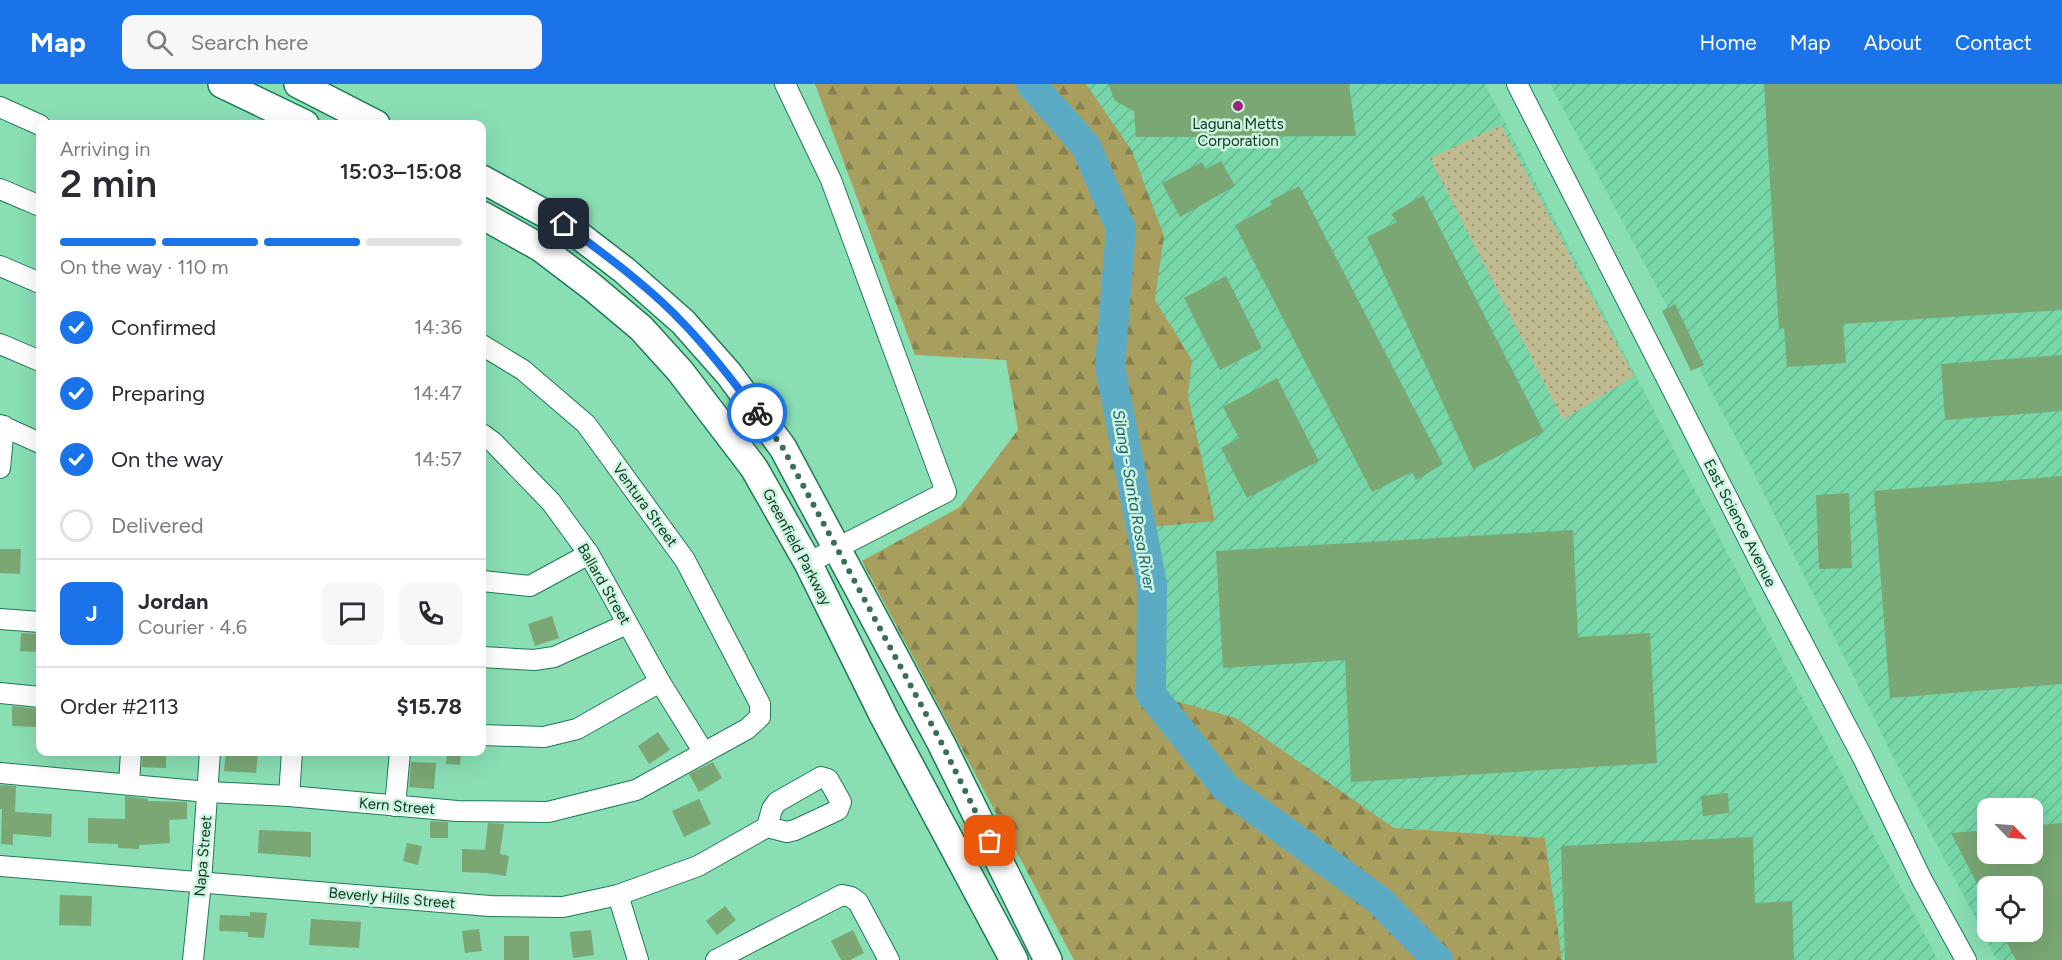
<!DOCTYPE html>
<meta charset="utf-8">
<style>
:root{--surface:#fff;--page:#f7f7f7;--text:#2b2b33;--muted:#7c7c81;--line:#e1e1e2;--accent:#1a73e8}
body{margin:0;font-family:Figtree,sans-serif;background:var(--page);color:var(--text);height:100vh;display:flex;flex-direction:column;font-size:22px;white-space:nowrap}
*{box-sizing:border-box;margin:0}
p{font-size:20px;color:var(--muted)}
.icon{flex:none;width:33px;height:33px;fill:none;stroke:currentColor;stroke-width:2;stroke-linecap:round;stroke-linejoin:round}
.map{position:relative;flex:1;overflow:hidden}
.panel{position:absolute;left:36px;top:36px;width:450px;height:636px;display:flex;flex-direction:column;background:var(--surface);border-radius:12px;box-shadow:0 6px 24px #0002}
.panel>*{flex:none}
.needle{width:39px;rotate:115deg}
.controls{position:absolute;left:1977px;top:714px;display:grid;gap:12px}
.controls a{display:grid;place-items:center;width:66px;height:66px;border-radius:12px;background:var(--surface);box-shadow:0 6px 24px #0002;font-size:30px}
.pin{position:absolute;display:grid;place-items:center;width:51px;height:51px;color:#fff;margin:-26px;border-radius:12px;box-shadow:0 3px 9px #0006}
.courier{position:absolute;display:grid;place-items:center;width:60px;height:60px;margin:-30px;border:4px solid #1a73e8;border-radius:50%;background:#fff;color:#222;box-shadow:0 2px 8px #0007}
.headline em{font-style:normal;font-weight:600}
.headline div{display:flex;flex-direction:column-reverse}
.headline{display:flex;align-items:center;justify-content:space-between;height:102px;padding:0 24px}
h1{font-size:39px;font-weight:600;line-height:45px}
.bar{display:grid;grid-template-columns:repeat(4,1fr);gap:9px 6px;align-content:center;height:72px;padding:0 24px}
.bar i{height:8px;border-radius:4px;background:var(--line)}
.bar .active{background:var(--accent)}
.bar p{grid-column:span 4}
.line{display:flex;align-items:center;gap:15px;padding:0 24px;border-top:2px solid var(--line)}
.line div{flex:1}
.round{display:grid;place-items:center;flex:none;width:63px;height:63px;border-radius:12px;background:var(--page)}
ol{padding:0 24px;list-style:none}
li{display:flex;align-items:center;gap:18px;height:66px}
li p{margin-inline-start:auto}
li .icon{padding:6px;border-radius:50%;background:var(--accent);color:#fff;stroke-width:4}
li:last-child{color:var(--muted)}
li i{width:33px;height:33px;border:3px solid var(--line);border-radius:50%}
header{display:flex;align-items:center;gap:36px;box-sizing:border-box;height:84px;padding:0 30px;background:var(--accent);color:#fff}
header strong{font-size:28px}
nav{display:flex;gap:33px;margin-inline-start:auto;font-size:21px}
.search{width:420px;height:54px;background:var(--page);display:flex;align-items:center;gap:15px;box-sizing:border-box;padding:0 21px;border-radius:12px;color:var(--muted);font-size:22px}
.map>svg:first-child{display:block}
.industrial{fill:url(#industrial-furrows);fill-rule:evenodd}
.grass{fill:url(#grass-dots)}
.forest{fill:url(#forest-firs)}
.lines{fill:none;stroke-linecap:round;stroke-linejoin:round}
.river{stroke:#5cabc5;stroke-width:30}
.building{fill:#7aa774}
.street-casing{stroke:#1e7b56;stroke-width:22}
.secondary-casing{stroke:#1e7b56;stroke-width:30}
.street{stroke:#fff;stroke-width:20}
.secondary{stroke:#fff;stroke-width:27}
.done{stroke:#396f56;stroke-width:6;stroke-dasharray:0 10.8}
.route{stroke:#1a73e8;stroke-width:8}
.poi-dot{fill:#9d247c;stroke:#ccf5df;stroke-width:2}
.labels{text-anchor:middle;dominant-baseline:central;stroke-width:5;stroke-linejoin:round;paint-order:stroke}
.poi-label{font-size:15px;fill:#0e3323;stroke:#ccf5df}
.street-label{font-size:15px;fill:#0e3323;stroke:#ccf5df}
.water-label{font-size:16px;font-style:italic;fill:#1d5d70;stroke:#ccf5df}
</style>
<header>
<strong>Map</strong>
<div class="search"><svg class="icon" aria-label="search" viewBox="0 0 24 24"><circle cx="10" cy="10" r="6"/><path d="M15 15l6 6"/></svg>Search here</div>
<nav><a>Home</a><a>Map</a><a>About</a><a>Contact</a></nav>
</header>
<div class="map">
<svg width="2062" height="876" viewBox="0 0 2062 876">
<defs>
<pattern id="industrial-furrows" width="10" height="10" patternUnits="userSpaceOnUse" patternTransform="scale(1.5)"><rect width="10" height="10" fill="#77d7a9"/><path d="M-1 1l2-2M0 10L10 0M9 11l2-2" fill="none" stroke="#66b991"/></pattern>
<pattern id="grass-dots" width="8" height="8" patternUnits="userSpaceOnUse" patternTransform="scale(1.5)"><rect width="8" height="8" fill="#c0bb91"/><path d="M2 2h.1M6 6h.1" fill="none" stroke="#9a9976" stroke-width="1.8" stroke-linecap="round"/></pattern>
<pattern id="forest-firs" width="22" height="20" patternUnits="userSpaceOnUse" patternTransform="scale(1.5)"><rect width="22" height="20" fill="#a89f5e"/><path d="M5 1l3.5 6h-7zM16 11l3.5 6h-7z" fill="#87824d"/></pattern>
</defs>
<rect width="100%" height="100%" fill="#89deb4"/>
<g class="industrial">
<path d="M1086 0H1485L1938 876H1562L1545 754 1394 744 1236 634 1151 610 1152 500 1141 444 1214 437 1188 311 1192 276 1155 216 1164 152Z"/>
<path d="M1550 0H2062V876H1997L1922 732 1747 375ZM1988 724H2032V770H1988ZM1988 802H2032V848H1988Z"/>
</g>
<path class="grass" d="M1501 41 1634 292 1563 336 1430 74Z"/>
<path class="forest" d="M815 0H1086L1132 67 1164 152 1155 216 1192 276 1188 311 1215 437 1141 444 1152 500 1151 610 1236 634 1394 744 1545 754 1562 876H1074L862 477 960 423 1018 346 1006 276 915 271Z"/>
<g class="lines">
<path class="river" d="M1031 0 1086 62 1121 144 1110 282 1152 500 1151 610 1226 704 1380 817 1438 876"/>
</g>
<g class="building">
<path d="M1108 0H1349L1356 52 1136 53 1134 27 1115 17Z"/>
<path d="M1764 0H2062V226L1843 240 1846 279 1787 283 1784 244 1779 245Z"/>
<path d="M1221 77 1235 102 1180 133 1162 99 1202 78 1206 85Z"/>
<path d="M1299 102 1443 380 1416 396 1412 388 1372 408 1235 141 1272 121 1270 117Z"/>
<path d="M1423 111 1544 348 1473 385 1367 153 1397 138 1391 130Z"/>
<path d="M1226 192 1262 264 1220 286 1184 214Z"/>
<path d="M1675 220 1704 281 1691 287 1662 227Z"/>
<path d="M2062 271V327L1945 336 1941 280Z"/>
<path d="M1277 294 1319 377 1247 414 1221 364 1239 354 1223 323Z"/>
<path d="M2062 392V600L1890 614 1874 407Z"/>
<path d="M1849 409 1852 484 1819 485 1816 411Z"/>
<path d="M1573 446 1578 553 1650 549 1657 679 1351 698 1345 576 1223 584 1216 467Z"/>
<path d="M0 465H21L20 490 0 489Z"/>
<path d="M552 532 559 554 535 562 528 540Z"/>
<path d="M21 549 40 550 39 568 20 567Z"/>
<path d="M12 622 40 625V643L12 642Z"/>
<path d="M658 648 670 666 649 680 638 662Z"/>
<path d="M143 668H166V684L142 683Z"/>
<path d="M226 668H258L256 689 224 687Z"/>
<path d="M447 668H461L460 681 446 680Z"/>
<path d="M411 678 436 679 434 705 409 703Z"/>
<path d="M713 678 722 694 699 708 689 690Z"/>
<path d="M0 701 16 702 15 728 52 730 51 753 13 750V761L1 760 2 725H0Z"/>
<path d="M1728 709 1729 729 1703 732 1701 712Z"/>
<path d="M125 712 148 715V717L187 718V735L169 736 170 759 139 761V765L118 764V760L88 759V734L125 735Z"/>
<path d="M699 715 711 740 684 753 672 727Z"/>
<path d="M430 737 448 738V754H430Z"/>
<path d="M488 739 504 740 500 770 509 772 506 792 486 789 462 788V765L485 766Z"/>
<path d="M2062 739V876H2016L2001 848H2032V802H1988V821L1951 749 1988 746V770H2032V742Z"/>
<path d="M259 746 311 748V773L258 769Z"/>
<path d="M1753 753 1755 819 1792 817 1794 876H1565L1561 762Z"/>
<path d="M407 759 422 762 418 781 403 777Z"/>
<path d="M60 811 92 812 91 842 59 841Z"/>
<path d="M725 822 736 836 717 851 706 837Z"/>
<path d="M250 828 267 829 264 854 248 853V848L219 847 220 831 250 832Z"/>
<path d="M311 835 361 838 359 864 309 861Z"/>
<path d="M479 845 482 867 465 869 462 847Z"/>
<path d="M591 846 594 871 573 874 570 848Z"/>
<path d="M853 846 864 869 850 876H841L831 857Z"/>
<rect x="504" y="852" width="25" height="24"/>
</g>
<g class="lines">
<defs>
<g id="street">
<path d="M785 0 831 96 946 408 808 479"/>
<path d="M1517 0 1760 478 1863 674 1922 796 1966 876"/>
<path d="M0 23 40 41"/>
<path d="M0 105 40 122"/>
<path d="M0 182 40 199"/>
<path d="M0 260 40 277"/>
<path d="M0 341 40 359"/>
<path d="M482 350 493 358 551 418 589 470 660 598 703 667"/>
<path d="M0 384 4 342"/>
<path d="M482 497 530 502 589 470"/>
<path d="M0 535 40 538"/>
<path d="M482 573 534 576 554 573 627 540"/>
<path d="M0 609 40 613"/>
<path d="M482 651 544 653 577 645 660 598"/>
<path d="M0 689 208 708 289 712 457 727 548 728 636 706 747 645 760 633V620L685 476 586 340 523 286 482 261"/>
<path d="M129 700 131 668"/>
<path d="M289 712 292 668"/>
<path d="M395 722 400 668"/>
<path d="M0 782 490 822 563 823 618 811 698 782 767 743 787 748 795 746 838 726 841 718 828 695 821 693 777 718 772 725 767 743"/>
<path d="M618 811 638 876"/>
<path d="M193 876 201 798 210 668"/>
<path d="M716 876 842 811 851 813 858 818 889 876"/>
</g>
<g id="secondary">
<path d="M222 0 305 40"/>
<path d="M298 0 376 40"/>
<path d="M482 95 564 140 624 186 683 238 729 290 783 364 941 659 1048 876"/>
<path d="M482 131 541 164 591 202 641 244 680 287 754 384 808 479 884 633 1014 876"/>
</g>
</defs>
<use href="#street" class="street-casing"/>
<use href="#secondary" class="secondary-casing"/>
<use href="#street" class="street"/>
<use href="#secondary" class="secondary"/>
</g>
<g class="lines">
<path class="done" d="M757 329 783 364 941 658 990 757"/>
<path class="route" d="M564 140C604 170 651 204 684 240 711 268 734 298 757 329"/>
</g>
<circle class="poi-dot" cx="1238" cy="22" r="6"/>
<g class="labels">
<g class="poi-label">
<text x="1238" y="40">Laguna Metts<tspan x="1238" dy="17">Corporation</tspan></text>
</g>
<g class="street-label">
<text transform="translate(645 421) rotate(54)">Ventura Street</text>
<text transform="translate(1740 439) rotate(63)">East Science Avenue</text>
<text transform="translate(797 463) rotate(62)">Greenfield Parkway</text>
<text transform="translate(604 500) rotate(60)">Ballard Street</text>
<text transform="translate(397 722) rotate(5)">Kern Street</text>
<text transform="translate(203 772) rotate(-85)">Napa Street</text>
<text transform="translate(392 814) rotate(5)">Beverly Hills Street</text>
</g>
<g class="water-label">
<text transform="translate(1134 416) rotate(80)">Silang - Santa Rosa River</text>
</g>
</g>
</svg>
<div class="controls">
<a><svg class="needle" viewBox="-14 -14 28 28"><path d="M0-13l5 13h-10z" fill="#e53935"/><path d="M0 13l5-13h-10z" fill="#7c7c81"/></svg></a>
<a><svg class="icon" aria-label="locate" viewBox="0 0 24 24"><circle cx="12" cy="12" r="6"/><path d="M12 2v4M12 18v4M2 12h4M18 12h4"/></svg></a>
</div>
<div class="pin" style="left:990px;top:757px;background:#ea580c"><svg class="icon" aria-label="bag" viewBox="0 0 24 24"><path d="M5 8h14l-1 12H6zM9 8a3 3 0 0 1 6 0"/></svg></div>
<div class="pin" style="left:564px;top:140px;background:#1f2937"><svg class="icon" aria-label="home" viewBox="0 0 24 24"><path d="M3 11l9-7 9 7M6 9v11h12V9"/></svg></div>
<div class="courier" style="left:757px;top:329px"><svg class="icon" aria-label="bike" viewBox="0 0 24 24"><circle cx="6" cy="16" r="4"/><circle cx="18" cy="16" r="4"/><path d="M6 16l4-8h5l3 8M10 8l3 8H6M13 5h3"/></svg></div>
<section class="panel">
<div class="headline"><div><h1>2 min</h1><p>Arriving in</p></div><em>15:03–15:08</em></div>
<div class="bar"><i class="active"></i><i class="active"></i><i class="active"></i><i></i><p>On the way · 110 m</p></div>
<ol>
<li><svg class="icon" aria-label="check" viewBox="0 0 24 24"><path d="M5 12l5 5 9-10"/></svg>Confirmed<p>14:36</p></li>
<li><svg class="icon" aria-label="check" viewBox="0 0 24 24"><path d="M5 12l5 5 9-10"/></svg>Preparing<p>14:47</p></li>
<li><svg class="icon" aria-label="check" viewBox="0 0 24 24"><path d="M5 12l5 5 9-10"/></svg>On the way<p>14:57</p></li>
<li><i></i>Delivered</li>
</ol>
<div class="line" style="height:108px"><b class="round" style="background:var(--accent);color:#fff">J</b><div><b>Jordan</b><p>Courier · 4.6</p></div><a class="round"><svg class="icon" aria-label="chat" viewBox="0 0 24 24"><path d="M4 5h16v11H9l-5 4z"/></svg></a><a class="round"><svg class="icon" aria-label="phone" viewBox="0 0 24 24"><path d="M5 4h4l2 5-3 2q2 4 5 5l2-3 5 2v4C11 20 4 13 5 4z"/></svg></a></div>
<div class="line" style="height:78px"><div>Order #2113</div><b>$15.78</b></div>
</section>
</div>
